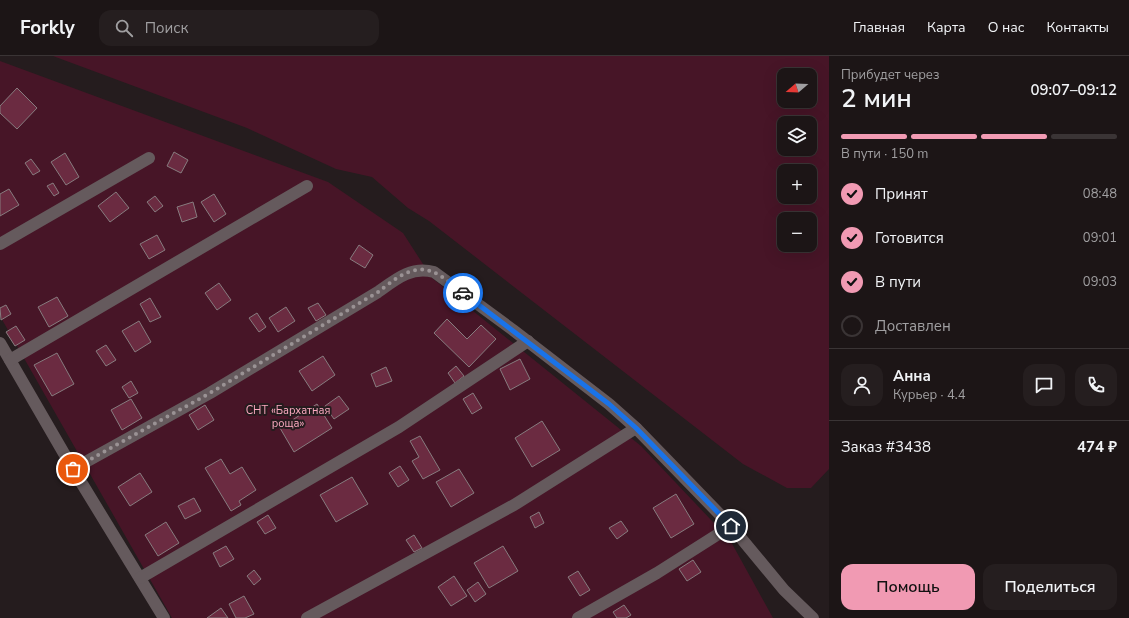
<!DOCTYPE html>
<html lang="ru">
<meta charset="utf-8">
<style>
:root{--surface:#1c1516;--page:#251e1f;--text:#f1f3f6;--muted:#a09fa1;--line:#3a3435;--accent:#f19ab3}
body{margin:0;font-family:"Nunito Sans",sans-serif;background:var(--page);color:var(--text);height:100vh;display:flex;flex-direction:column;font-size:15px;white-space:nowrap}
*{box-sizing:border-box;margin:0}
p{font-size:13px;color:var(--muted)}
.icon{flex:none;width:22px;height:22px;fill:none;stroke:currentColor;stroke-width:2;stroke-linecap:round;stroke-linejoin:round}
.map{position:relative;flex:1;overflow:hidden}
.panel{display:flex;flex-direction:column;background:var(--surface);width:300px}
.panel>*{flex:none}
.needle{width:26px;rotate:251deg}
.fabs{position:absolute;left:777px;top:12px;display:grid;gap:8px}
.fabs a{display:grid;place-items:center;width:40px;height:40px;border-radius:8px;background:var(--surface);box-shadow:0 4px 16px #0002,0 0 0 1px var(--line);font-size:20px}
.pin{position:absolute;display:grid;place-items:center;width:34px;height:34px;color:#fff;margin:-17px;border:2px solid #fff;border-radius:50%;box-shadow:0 1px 4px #0007}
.courier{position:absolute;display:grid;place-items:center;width:40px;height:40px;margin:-20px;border:3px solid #1a73e8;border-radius:50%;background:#fff;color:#222;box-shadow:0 1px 5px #0007}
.headline em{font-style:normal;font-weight:600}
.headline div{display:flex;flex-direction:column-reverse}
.headline{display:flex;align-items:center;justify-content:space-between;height:68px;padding:0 12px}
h1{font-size:26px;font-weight:600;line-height:30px}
.bar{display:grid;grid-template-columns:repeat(4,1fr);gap:6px 4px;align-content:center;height:48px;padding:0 12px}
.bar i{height:5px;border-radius:3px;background:var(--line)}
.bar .current{background:var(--accent)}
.bar p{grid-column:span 4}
.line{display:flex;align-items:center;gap:10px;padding:0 12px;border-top:1px solid var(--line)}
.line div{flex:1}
.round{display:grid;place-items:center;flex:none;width:42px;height:42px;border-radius:12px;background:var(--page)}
ol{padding:0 12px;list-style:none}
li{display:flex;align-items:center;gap:12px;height:44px}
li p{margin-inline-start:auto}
li .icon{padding:4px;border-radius:50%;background:var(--accent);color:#111;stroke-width:4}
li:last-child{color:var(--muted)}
li i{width:22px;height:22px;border:2px solid var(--line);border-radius:50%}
.primary-button{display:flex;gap:8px;margin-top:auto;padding:8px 12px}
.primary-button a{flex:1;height:46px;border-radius:12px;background:var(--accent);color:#111;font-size:16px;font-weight:600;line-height:46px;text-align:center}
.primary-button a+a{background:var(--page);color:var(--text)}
header{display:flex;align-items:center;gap:24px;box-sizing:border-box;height:56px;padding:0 20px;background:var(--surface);border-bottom:1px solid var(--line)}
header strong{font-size:19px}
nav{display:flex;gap:22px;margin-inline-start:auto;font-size:14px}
.search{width:280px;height:36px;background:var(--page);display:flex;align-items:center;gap:10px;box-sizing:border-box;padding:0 14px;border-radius:12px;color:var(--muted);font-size:15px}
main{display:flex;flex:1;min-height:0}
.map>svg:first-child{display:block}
.green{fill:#471527;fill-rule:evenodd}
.building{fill:#6b2b41;stroke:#877c7f}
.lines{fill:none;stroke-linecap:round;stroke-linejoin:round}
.minor{stroke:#655a5d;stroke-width:12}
.done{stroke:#9a9294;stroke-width:4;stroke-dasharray:0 7.2}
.route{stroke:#1a73e8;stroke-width:5}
.labels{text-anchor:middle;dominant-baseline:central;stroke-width:4;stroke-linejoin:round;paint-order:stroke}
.park-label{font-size:11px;fill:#fcaac1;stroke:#251c1e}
</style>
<header>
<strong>Forkly</strong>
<div class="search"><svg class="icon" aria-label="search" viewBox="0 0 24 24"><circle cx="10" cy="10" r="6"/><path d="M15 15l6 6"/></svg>Поиск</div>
<nav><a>Главная</a><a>Карта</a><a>О нас</a><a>Контакты</a></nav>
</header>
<main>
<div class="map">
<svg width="829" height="562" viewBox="0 0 829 562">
<rect width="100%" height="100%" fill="#251c1e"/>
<g class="green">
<path d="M53 0H829V413L811 432H787L743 408 429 165 408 152 372 121 336 113 247 72ZM784 19H810V45H784ZM784 67H810V93H784ZM784 115H810V141H784ZM784 163H810V189H784Z"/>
<path d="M0 5 328 126 403 177 432 222 641 390 730 484 773 562H172L0 260Z"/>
</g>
<g class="building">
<path d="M17 32 37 52 17 73 0 57V50Z"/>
<path d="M174 96 188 104 181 117 167 110Z"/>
<path d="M65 97 79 121 66 129 51 106Z"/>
<path d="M31 103 40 115 33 119 25 107Z"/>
<path d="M53 127 59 137 54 140 47 130Z"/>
<path d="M9 133 19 149 0 160V138Z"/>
<path d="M116 136 129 152 110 166 98 150Z"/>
<path d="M214 138 226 158 214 166 201 146Z"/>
<path d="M155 140 163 150 155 156 147 146Z"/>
<path d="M193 146 197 161 182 166 177 151Z"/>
<path d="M157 179 165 194 149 203 140 188Z"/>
<path d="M359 189 373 199 365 212 350 203Z"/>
<path d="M219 227 231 244 217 254 205 237Z"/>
<path d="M57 241 68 260 49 271 38 251Z"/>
<path d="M150 242 161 261 150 266 140 248Z"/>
<path d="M318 247 326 259 316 265 308 252Z"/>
<path d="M6 249 11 258 1 264 0 252Z"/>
<path d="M286 251 295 265 278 276 269 262Z"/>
<path d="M257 257 266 271 259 276 249 262Z"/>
<path d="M447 263 467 283 481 269 496 283 469 311 434 277Z"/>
<path d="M139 265 151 286 135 296 122 275Z"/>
<path d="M16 270 25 284 15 290 6 276Z"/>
<path d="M106 289 116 304 106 310 96 295Z"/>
<path d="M57 297 74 328 52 340 34 309Z"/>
<path d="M323 300 335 319 312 335 299 315Z"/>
<path d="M520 303 530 323 510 334 500 313Z"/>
<path d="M456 310 464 320 455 327 448 317Z"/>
<path d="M386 311 392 325 376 331 371 318Z"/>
<path d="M131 325 138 337 129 342 122 331Z"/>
<path d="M473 337 482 352 472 358 463 343Z"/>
<path d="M339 340 349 353 334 363 325 350Z"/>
<path d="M131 343 142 362 122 374 111 354Z"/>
<path d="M317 348 332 372 294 396 280 372Z"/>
<path d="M205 349 214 364 198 374 189 359Z"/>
<path d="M542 365 560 394 532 411 515 382Z"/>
<path d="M420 380 440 414 423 423 412 405 419 401 410 385Z"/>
<path d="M221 403 230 418 242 411 256 434 239 445 241 449 231 455 205 412Z"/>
<path d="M400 410 409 424 398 431 389 417Z"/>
<path d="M459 413 474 437 451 451 436 426Z"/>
<path d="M140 417 152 436 130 450 118 431Z"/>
<path d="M352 421 368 448 336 466 320 439Z"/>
<path d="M676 438 694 468 671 482 653 452Z"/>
<path d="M194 442 201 455 185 463 178 450Z"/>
<path d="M539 456 544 467 535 472 530 461Z"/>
<path d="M268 459 276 472 265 478 257 466Z"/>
<path d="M621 465 628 475 617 483 609 472Z"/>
<path d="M166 466 179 487 158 500 145 479Z"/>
<path d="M414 479 422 492 414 496 406 484Z"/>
<path d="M226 490 234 503 220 511 213 497Z"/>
<path d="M503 490 518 515 489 532 474 507Z"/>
<path d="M693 504 701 516 687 525 679 513Z"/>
<path d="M254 514 261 523 254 529 247 520Z"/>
<path d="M578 515 590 534 580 540 568 521Z"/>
<path d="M454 520 467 540 451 550 438 531Z"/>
<path d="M478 526 486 538 475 546 467 534Z"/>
<path d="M244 540 254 558 245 562H236L229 548Z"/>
<path d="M624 549 631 559 626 562H617L613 556Z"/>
<path d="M221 552 228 562H207Z"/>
</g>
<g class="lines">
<g class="minor">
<path d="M0 188 149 102"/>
<path d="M0 287 73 413 164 562"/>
<path d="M10 304 307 130"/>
<path d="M73 413 210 337 378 236C396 223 411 210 434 216L513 274 609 348 636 372 731 470 784 534 813 562"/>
<path d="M140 522 399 371 528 285"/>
<path d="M307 562 514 449 636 372"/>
<path d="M578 562 657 517 731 470"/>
</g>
</g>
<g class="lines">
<path class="done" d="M73 413 210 337 378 236C393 225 412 207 433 216 443 220 454 230 463 237"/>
<path class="route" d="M463 237 609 348 636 372 731 470"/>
</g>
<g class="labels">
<g class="park-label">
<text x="288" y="354">СНТ «Бархатная<tspan x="288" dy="13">роща»</tspan></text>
</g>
</g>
</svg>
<div class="fabs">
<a><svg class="needle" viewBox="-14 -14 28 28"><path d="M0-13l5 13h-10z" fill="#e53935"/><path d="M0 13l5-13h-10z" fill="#a09fa1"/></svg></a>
<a><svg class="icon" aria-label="layers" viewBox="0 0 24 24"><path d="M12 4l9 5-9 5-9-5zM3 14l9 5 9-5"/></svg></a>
<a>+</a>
<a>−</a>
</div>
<div class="pin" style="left:73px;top:413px;background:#ea580c"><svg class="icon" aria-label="bag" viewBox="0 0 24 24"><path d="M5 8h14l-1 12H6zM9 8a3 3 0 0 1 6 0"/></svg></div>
<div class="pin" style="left:731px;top:470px;background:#1f2937"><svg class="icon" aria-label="home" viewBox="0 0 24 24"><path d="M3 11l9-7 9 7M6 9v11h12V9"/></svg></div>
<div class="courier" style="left:463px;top:237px"><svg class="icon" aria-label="car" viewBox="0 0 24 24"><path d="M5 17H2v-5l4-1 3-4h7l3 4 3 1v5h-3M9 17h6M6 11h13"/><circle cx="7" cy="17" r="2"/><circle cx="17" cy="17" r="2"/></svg></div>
</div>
<section class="panel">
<div class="headline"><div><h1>2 мин</h1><p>Прибудет через</p></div><em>09:07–09:12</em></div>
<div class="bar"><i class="current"></i><i class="current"></i><i class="current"></i><i></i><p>В пути · 150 m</p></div>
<ol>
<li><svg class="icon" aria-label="check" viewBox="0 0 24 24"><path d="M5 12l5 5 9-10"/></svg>Принят<p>08:48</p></li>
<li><svg class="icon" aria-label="check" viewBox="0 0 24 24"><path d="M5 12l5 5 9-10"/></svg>Готовится<p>09:01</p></li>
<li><svg class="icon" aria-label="check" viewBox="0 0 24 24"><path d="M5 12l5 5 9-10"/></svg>В пути<p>09:03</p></li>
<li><i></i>Доставлен</li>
</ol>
<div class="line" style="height:72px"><a class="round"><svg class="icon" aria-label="person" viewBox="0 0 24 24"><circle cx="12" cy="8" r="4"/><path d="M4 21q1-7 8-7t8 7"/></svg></a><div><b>Анна</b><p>Курьер · 4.4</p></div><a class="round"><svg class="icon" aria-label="chat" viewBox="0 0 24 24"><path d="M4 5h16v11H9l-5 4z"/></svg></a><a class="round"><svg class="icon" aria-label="phone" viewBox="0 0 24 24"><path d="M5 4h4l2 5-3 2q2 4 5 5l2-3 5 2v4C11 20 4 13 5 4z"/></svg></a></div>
<div class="line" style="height:52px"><div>Заказ #3438</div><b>474 ₽</b></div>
<div class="primary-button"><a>Помощь</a><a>Поделиться</a></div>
</section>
</main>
